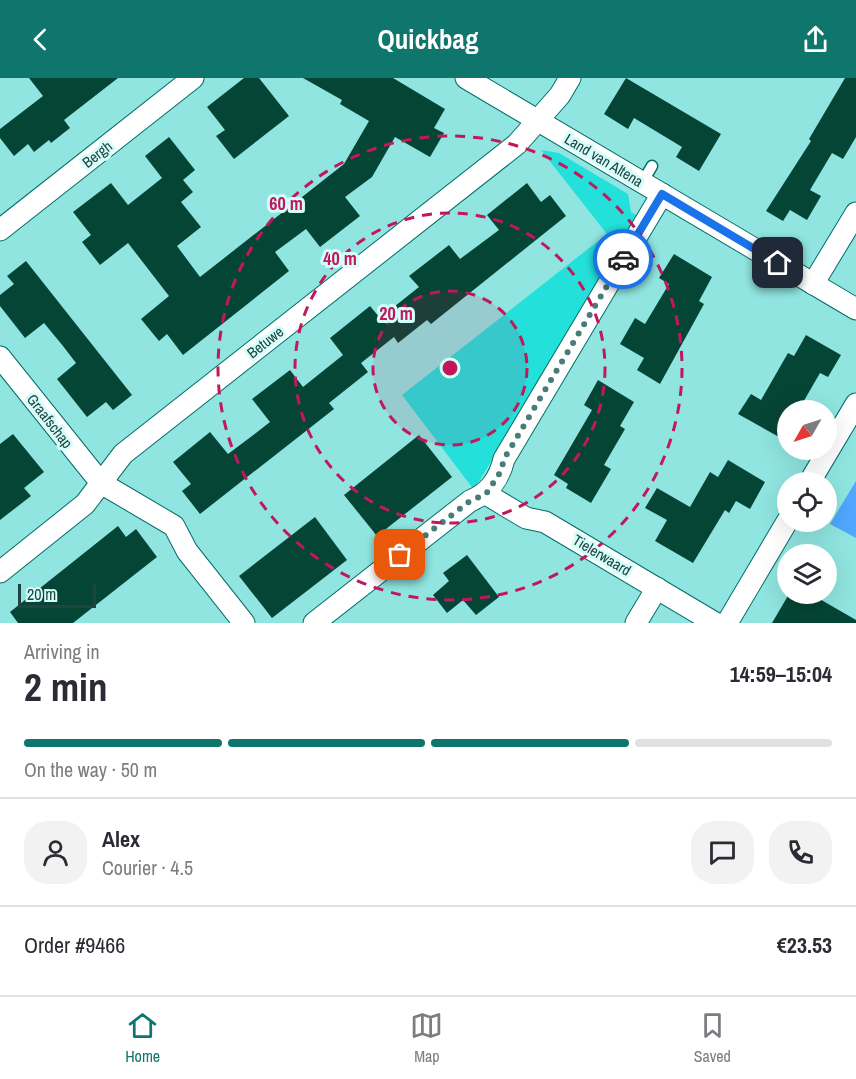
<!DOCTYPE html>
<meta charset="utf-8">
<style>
:root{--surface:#fff;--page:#f2f2f3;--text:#2b2b33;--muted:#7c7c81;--line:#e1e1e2;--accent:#0f766e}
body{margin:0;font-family:"Archivo Narrow",sans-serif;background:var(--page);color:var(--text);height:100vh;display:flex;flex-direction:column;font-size:22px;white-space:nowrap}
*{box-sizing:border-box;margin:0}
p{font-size:20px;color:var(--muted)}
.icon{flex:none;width:33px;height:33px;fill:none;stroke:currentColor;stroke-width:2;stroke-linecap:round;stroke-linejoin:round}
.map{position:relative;height:545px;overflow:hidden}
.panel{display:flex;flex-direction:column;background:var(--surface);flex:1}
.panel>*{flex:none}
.needle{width:39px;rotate:231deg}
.fabs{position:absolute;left:777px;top:322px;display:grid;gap:12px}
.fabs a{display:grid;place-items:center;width:60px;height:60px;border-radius:50%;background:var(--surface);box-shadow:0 6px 24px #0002;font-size:30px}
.scale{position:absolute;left:18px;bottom:15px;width:78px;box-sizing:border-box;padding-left:6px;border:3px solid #204442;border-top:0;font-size:16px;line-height:21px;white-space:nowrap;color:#204442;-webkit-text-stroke:4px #d5fefa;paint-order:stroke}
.pin{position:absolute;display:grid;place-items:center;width:51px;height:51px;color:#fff;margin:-26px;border-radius:12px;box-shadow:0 3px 9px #0006}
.courier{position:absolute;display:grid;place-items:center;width:60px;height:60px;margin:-30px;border:4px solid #1a73e8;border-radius:50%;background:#fff;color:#222;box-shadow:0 2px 8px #0007}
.head em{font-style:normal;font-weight:700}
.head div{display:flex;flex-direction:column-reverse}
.head{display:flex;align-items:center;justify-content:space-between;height:102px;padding:0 24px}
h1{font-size:39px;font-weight:700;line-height:45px}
.bar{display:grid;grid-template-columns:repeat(4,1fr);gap:9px 6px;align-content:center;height:72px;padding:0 24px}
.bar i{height:8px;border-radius:4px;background:var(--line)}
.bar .on{background:var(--accent)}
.bar p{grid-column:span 4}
.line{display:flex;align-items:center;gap:15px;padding:0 24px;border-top:2px solid var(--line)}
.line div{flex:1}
.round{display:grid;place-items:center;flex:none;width:63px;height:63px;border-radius:24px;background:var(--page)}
header{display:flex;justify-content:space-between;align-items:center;height:78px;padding:0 24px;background:var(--accent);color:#fff;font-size:27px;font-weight:700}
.tabs{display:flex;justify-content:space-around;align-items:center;height:84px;border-top:2px solid var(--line);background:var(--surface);font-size:16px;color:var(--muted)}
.tabs a{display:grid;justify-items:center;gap:3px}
.tabs .on{color:var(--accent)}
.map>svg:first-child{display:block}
.green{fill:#23e1da}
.water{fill:#50a8ff}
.building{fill:#054536}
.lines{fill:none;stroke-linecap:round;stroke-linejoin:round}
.service-casing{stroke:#026d69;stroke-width:13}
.minor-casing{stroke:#026d69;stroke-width:23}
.service{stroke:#fff;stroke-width:10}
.minor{stroke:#fff;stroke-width:21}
.done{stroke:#477c79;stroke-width:6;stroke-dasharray:0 10.8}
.route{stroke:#1a73e8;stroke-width:8}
.ring{fill:none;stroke:#c2185b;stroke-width:3;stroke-dasharray:10 8}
.labels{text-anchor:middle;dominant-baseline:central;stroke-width:6;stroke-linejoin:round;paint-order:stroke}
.street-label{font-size:15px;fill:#204442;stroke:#d5fefa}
.centre{fill:#c2185b;stroke:#d5fefa;stroke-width:3}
.ring-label{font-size:18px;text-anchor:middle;font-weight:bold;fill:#c2185b;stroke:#d5fefa;stroke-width:6;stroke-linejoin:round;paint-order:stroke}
</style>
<header><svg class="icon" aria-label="back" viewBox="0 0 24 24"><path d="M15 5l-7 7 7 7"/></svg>Quickbag<svg class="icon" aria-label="share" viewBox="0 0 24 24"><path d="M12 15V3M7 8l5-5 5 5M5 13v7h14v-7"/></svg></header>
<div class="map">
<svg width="856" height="545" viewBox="0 0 856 545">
<rect width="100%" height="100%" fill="#90e5e0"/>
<path class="green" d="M541 72 559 75 628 116 631 134 638 138 474 412 402 317 607 156Z"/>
<path class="water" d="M856 403V460L830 446Z"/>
<g class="building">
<path d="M29 0H118L64 42 70 50 51 65 49 62 34 74 28 66 14 78 0 60V51L43 18Z"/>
<path d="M244 0H259L289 38 234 81 216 58 225 52 207 29Z"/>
<path d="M303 0H393L445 31 434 50 444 55 430 79 395 59 372 99 345 119 360 138 320 169 306 151 275 174 289 193 183 277 167 256 159 263 141 241 169 218 128 165 100 187 82 164 91 157 73 134 111 105 128 127 162 100 145 78 169 59 195 92 183 102 193 114 181 124 201 149 177 168 200 199 344 86 369 43 340 26 342 22Z"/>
<path d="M626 0 721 56 699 93 676 79 682 69 634 40 628 51 604 36Z"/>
<path d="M845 0H856V59L843 81 832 75 810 112 821 118 807 142 790 132 783 143 766 133 811 63 809 61Z"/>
<path d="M527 105 541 124 550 117 566 138 431 246 427 242 398 265 394 259 361 285 368 294 329 325 334 331 200 436 182 413 191 406 173 384 210 354 228 376 252 358 270 344 252 321 290 292 303 309 343 277 330 260 370 228 380 240 419 209 409 198 449 167 460 181 499 152 487 137Z"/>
<path d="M674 176 712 199 699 223 704 226 660 306 637 292 644 280 620 266 635 240 645 246 669 206 659 200Z"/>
<path d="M26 183 132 317 113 332 106 324 87 339 57 301 76 285 63 268 44 245 25 260 0 228V217L14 206 7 198Z"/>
<path d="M806 257 841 277 828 299 820 295 798 333H788V364L738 336 751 316 761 322 788 275 794 278Z"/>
<path d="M598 302 634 324 620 348 625 351 604 387 611 391 591 425 566 410 568 406 554 397 592 332 584 327Z"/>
<path d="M13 356 44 394 24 410 31 418 0 442V366Z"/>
<path d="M419 357 452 399 377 458 344 417Z"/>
<path d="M728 382 765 404 750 431 736 423 729 435 725 432 693 485 655 463 667 442 645 430 657 410 690 429 710 394 718 399Z"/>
<path d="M315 439 347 482 272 540 239 498Z"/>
<path d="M118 448 126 459 136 451 157 479 73 545H18L10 534Z"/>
<path d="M467 477 499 519 476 537 463 522 447 535 433 517 449 503 443 495Z"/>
<path d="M789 516H811L856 542V545H772Z"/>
</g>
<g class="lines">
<defs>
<path id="service" d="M642 105 652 88"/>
<g id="minor">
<path d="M466 0 856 231"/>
<path d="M0 152 193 0"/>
<path d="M813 206 856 135"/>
<path d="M0 279 101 405 174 448 187 473 244 545"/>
<path d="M809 405 856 326"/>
<path d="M486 416 526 440 545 444 715 545"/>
<path d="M0 494 85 426 123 376 517 66 560 17 570 0"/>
<path d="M314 545 470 423C489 415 499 402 504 381L662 116"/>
<path d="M636 545 657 510"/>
<path d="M727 545 788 442"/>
</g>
</defs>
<use href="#service" class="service-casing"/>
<use href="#minor" class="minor-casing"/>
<use href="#service" class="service"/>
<use href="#minor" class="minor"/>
</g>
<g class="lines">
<path class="done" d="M400 477 470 423 486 416 501 393 504 381 623 181"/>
<path class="route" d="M623 181 662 116 778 185"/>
</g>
<circle cx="450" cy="290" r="77" fill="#c2185b" fill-opacity=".12"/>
<g class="ring">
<circle cx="450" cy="290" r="77"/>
<circle cx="450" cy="290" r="155"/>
<circle cx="450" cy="290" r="232"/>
</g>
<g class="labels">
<g class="street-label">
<text transform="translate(97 76) rotate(-38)">Bergh</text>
<text transform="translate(604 82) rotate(31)">Land van Altena</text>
<text transform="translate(265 264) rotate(-38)">Betuwe</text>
<text transform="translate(50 343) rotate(52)">Graafschap</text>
<text transform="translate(602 477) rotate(31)">Tielerwaard</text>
</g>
</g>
<circle cx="450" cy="290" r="9" class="centre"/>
<g class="ring-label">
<text x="286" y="132">60 m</text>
<text x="340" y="187">40 m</text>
<text x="396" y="242">20 m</text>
</g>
</svg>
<div class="fabs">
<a><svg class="needle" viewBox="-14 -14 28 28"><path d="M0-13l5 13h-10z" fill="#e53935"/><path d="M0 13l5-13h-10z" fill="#7c7c81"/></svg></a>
<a><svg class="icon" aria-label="locate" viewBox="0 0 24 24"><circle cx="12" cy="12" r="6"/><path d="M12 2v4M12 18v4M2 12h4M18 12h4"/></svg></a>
<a><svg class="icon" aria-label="layers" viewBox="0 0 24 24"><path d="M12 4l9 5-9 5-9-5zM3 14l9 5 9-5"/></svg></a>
</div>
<div class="scale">20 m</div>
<div class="pin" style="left:400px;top:477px;background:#ea580c"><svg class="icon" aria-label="bag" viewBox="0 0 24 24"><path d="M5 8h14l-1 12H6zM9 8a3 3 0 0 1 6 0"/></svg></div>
<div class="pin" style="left:778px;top:185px;background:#1f2937"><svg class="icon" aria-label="home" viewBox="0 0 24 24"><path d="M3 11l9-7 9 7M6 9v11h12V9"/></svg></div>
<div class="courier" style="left:623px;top:181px"><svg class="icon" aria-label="car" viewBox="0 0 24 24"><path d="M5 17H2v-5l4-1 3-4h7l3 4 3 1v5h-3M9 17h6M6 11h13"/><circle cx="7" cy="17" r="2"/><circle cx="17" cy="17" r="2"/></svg></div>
</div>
<section class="panel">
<div class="head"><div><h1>2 min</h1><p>Arriving in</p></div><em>14:59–15:04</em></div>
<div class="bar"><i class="on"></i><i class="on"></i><i class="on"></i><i></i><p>On the way · 50 m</p></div>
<div class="line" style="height:108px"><a class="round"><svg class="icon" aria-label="person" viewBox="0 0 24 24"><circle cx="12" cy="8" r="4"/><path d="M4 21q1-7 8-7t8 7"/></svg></a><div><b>Alex</b><p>Courier · 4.5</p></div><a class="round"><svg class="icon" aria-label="chat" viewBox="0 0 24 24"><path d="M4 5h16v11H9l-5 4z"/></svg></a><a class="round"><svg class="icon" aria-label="phone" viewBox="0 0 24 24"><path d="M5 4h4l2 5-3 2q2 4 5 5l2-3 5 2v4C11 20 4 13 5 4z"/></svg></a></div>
<div class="line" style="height:78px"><div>Order #9466</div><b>€23.53</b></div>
</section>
<nav class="tabs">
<a class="on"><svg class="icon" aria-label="home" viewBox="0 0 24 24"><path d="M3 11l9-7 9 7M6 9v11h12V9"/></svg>Home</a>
<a><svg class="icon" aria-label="map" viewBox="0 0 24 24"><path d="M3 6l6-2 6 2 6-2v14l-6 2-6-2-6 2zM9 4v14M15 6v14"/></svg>Map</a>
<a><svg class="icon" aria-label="saved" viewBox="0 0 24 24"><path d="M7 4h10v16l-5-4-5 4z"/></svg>Saved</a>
</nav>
